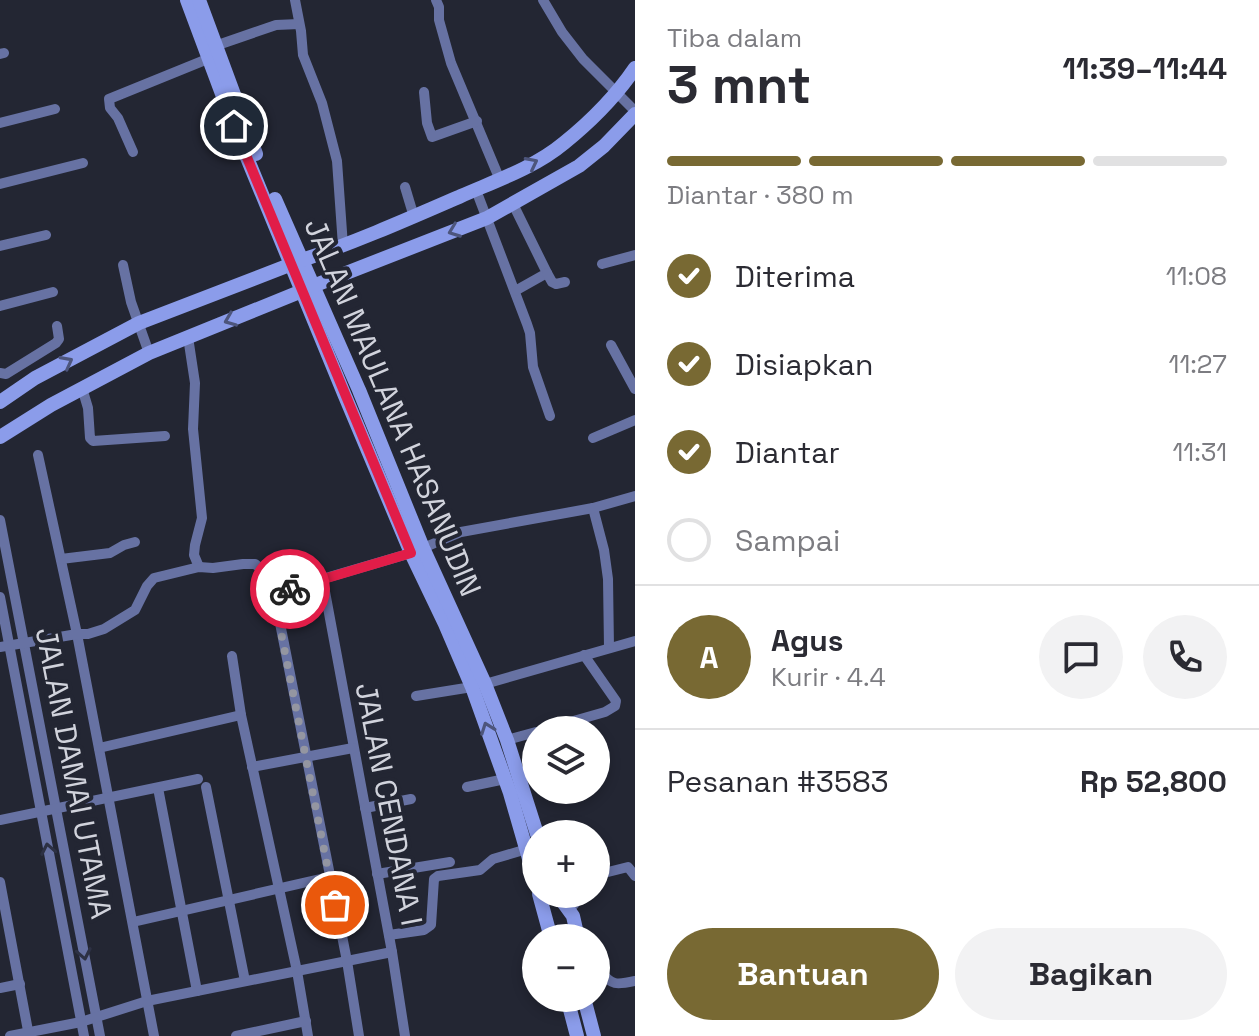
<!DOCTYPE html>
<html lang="id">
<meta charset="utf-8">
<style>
:root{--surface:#fff;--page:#f2f2f3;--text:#2b2b33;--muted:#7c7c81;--line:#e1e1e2;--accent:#786933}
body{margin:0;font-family:"Space Grotesk",sans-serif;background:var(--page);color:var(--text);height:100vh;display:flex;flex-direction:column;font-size:30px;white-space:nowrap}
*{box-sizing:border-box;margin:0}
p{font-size:26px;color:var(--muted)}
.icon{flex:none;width:44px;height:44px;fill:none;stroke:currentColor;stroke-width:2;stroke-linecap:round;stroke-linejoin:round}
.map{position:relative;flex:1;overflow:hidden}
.sheet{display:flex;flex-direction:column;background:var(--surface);width:624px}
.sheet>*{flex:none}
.fabs{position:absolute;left:522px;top:716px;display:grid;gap:16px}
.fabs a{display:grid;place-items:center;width:88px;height:88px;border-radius:50%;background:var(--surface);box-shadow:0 4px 12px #0003;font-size:40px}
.pin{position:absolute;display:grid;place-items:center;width:68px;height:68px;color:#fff;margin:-34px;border:4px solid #fff;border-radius:50%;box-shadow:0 2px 8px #0007}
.courier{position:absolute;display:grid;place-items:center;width:80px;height:80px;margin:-40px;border:6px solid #e11d48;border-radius:50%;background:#fff;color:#222;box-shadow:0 2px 10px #0007}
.summary em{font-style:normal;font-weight:800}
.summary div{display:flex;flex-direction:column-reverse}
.summary{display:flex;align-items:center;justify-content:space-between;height:136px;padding:0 32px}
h1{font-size:52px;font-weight:800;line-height:60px}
.bar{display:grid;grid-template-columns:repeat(4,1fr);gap:12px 8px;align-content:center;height:96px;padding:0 32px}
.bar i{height:10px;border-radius:6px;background:var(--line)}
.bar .active{background:var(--accent)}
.bar p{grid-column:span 4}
.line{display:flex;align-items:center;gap:20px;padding:0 32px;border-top:2px solid var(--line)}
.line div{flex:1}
.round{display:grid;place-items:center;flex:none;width:84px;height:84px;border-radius:42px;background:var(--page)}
ol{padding:0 32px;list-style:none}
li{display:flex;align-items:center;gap:24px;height:88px}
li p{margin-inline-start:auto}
li .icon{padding:8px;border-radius:50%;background:var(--accent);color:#fff;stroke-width:4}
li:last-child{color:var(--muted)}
li i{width:44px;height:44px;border:4px solid var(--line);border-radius:50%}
.primary-button{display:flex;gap:16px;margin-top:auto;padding:16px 32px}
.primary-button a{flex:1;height:92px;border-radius:48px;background:var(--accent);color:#fff;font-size:32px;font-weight:800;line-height:92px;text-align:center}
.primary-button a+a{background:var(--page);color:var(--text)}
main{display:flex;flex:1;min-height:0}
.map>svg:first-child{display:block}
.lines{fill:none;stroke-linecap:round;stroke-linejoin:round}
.street{stroke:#6772a3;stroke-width:10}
.secondary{stroke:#8b9cea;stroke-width:14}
.oneway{stroke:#4d557c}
.oneway2{stroke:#2d3144}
.done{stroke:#9496a1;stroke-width:8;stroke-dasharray:0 14.4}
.route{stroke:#e11d48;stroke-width:10}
.labels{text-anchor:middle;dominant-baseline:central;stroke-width:8;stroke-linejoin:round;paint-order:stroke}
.street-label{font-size:30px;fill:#d1d3dc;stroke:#232633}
</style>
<main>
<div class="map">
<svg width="635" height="1036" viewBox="0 0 635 1036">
<rect width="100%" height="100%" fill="#232633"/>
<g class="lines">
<g class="street">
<path d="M295 0 301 31 303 55 322 103 337 161 343 246"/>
<path d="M436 0 439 7V20L451 63 500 180"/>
<path d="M543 0 562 32 583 59 635 111"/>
<path d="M215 46 276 25 299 24"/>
<path d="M0 54 4 53"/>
<path d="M424 92 427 123 432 137 477 121"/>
<path d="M0 123 55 109"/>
<path d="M133 152 118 118 110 108 109 99 210 58"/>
<path d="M0 184 83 163"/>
<path d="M405 187 414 217"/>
<path d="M476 190 527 324 530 333 533 367 550 416"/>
<path d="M513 204 547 273 515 291"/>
<path d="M0 246 46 235"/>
<path d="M602 264 635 255"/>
<path d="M123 265 131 302 149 353"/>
<path d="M547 273 552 282 556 284 565 282"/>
<path d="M0 306 53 292"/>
<path d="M188 337 195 383 193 429 202 518 195 545 194 555 199 567"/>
<path d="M611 345 635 389"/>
<path d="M0 373 6 374 56 343 59 339 57 326"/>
<path d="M82 388 88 408 90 438 93 441 165 436"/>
<path d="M593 438 635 420"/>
<path d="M38 455 77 634 154 1036"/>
<path d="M593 508 604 550 608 579 609 648"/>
<path d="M0 520 100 1036"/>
<path d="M423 548 461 532 593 508 635 496"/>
<path d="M61 559 110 553 124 545 135 542"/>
<path d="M323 581 392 952 405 1036"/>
<path d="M0 597 84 1036"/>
<path d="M0 647 77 634H88L104 629 135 610 147 586 154 578 199 567 213 568 243 564H255L260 568 277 594"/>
<path d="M232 656 241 715 297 971 308 1036"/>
<path d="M485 684 635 641"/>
<path d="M416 696 472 687"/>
<path d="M542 730 605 712 615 706 616 701 584 655"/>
<path d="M507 740 536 732"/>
<path d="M99 748 241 715"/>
<path d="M252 767 353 748"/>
<path d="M206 787 245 981"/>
<path d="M467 787 505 779"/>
<path d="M158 788 197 991"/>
<path d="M365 808 411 799"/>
<path d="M0 820 198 779"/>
<path d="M377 874 450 862"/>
<path d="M596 875 628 867 635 876"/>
<path d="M0 882 29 1036"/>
<path d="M569 911 579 898 578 894"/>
<path d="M133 922 329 877"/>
<path d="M389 935 424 930 431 925 434 879 438 876 480 870 493 859 527 849"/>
<path d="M596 971 600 970C611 986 617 985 635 981"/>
<path d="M0 988 20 984"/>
<path d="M10 1036 81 1022 147 1001 392 952"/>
<path d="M236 1036 306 1021"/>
<path d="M359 1036 347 961 275 598 278 592 411 553"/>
</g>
<g class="secondary">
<path d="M187 0 234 126 345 396 411 553 445 624 472 687 510 793 536 883"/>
<path d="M199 0 256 154"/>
<path d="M275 199 359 390 423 548 485 684 507 740 537 834"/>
<path d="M302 260C356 242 408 219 461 196 495 181 534 168 564 143 590 122 616 96 635 68"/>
<path d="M313 286 487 218 579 166 604 146 635 114"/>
<path d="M0 402 35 378 139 323 292 264"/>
<path d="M0 437 51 405 149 353 302 291"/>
<path d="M539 894 551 938"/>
<path d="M557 894 573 916 578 938"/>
<path d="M567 998 577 1036"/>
<path d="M584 998 594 1036"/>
</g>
</g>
<defs><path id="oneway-chevron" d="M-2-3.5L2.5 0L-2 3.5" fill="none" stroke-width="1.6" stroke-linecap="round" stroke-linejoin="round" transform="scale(2)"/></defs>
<g class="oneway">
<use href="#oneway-chevron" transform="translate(532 163) rotate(-27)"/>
<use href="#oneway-chevron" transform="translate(454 231) rotate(159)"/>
<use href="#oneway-chevron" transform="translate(230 320) rotate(158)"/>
<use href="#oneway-chevron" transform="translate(67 362) rotate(-28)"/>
<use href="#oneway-chevron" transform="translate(487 728) rotate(-110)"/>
</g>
<g class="oneway2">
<use href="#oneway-chevron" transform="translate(48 849) rotate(-101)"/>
<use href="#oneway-chevron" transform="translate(84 954) rotate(79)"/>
</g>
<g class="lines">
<path class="done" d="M290 589 277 594 275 602 335 905"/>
<path class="route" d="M234 126 411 553 290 589"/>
</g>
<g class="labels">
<g class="street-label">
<text transform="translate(393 407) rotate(67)">JALAN MAULANA HASANUDIN</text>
<text transform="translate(74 773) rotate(79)">JALAN DAMAI UTAMA</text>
<text transform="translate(389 804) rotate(79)">JALAN CENDANA I</text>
</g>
</g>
</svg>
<div class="fabs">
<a><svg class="icon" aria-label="layers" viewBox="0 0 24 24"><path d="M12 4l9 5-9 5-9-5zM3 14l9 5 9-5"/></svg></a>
<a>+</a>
<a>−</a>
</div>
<div class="pin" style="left:335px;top:905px;background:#ea580c"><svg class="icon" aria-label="bag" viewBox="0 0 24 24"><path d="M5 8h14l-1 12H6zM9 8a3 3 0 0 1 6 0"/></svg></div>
<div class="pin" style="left:234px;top:126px;background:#1f2937"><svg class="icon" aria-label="home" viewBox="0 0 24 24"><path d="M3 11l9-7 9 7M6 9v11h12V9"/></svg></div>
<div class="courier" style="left:290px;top:589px"><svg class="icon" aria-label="bike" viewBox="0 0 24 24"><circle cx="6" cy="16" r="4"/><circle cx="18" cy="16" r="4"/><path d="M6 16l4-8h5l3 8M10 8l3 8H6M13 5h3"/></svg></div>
</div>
<section class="sheet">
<div class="summary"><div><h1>3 mnt</h1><p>Tiba dalam</p></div><em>11:39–11:44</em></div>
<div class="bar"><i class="active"></i><i class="active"></i><i class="active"></i><i></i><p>Diantar · 380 m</p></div>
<ol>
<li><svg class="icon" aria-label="check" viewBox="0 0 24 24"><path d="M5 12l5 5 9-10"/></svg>Diterima<p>11:08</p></li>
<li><svg class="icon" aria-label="check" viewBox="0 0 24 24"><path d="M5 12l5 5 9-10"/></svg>Disiapkan<p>11:27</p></li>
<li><svg class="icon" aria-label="check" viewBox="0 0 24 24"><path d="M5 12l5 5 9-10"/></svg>Diantar<p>11:31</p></li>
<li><i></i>Sampai</li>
</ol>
<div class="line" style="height:144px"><b class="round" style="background:var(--accent);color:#fff">A</b><div><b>Agus</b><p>Kurir · 4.4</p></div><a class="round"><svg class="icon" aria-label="chat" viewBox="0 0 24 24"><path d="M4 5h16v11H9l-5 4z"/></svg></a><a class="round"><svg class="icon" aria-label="phone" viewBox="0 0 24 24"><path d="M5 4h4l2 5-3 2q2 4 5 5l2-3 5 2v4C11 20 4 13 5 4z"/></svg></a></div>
<div class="line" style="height:104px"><div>Pesanan #3583</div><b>Rp 52,800</b></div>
<div class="primary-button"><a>Bantuan</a><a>Bagikan</a></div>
</section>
</main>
